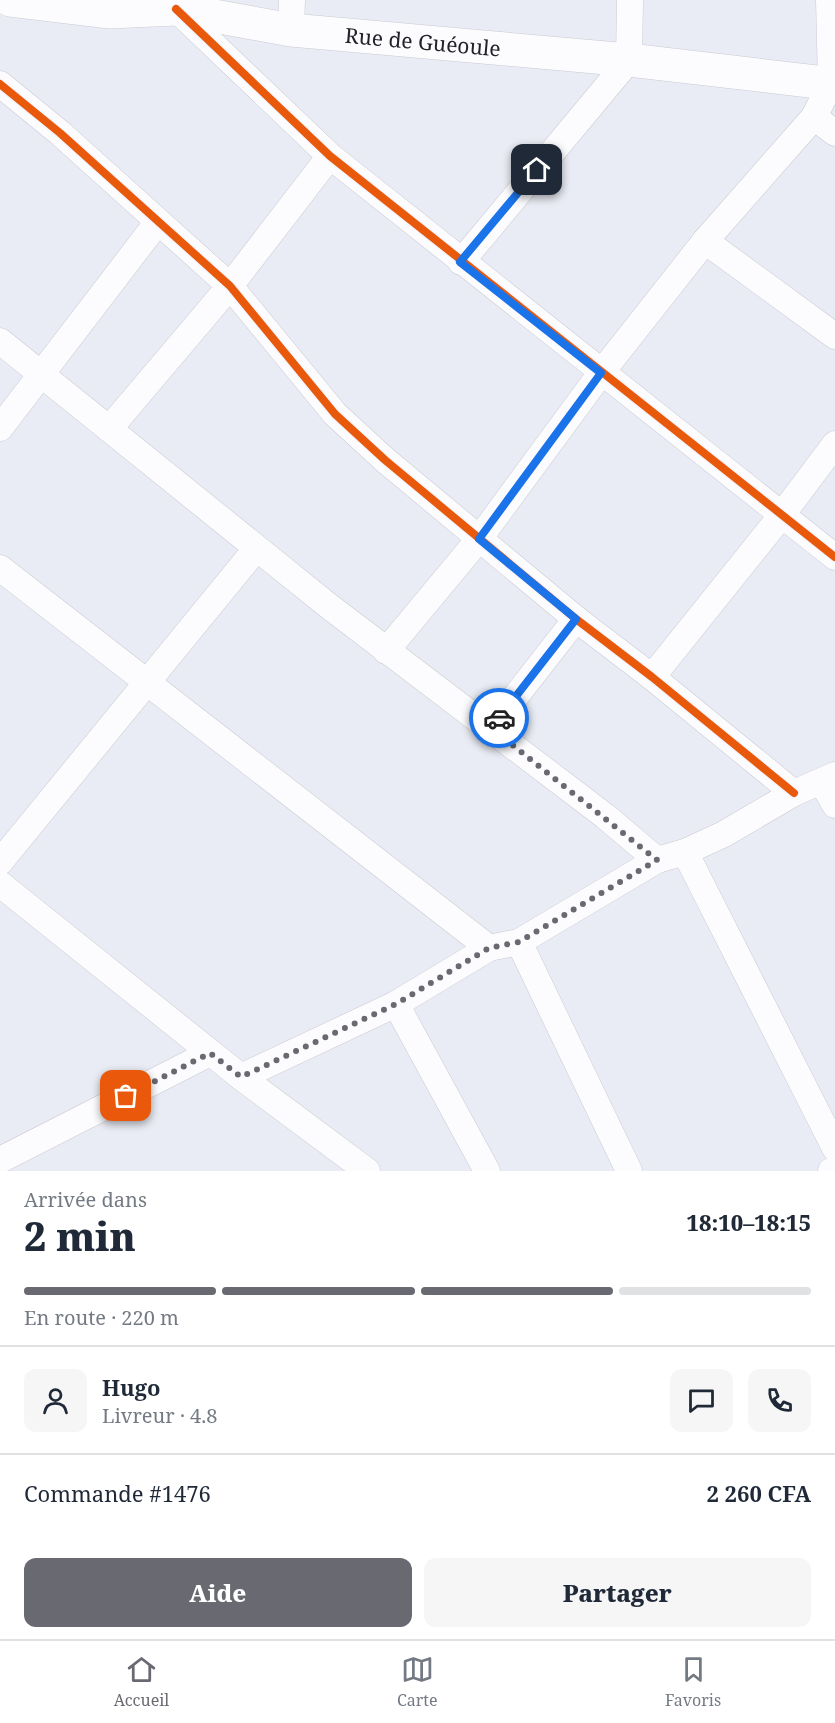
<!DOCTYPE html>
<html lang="fr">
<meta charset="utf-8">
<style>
:root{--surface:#fff;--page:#f6f6f7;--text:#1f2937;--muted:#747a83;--line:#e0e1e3;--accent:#686971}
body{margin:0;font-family:"Noto Serif",serif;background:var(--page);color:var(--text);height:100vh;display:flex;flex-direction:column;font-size:22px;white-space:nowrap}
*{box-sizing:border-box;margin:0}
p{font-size:20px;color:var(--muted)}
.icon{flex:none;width:33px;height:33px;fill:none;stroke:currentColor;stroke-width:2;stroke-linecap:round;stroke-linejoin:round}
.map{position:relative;height:1171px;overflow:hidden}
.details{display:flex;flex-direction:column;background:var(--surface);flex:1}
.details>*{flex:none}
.pin{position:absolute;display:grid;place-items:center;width:51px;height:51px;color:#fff;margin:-26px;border-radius:12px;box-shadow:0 3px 9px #0006}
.courier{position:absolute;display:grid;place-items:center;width:60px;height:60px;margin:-30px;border:4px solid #1a73e8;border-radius:50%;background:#fff;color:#222;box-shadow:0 2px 8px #0007}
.head em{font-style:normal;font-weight:800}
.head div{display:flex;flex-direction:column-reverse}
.head{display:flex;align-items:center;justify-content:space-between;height:102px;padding:0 24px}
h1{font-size:39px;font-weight:800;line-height:45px}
.bar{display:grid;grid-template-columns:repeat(4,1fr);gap:9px 6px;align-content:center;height:72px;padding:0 24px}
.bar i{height:8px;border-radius:4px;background:var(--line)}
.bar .on{background:var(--accent)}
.bar p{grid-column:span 4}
.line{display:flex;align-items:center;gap:15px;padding:0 24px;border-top:2px solid var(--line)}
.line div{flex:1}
.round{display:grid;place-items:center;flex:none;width:63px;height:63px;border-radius:12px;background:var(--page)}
.button{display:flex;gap:12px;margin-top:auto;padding:12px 24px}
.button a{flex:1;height:69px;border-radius:12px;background:var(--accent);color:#fff;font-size:24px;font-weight:800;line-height:69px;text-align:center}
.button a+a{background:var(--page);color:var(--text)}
.menu{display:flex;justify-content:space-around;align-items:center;height:84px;border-top:2px solid var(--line);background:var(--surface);font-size:16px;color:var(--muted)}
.menu a{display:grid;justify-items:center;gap:3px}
.menu .on{color:var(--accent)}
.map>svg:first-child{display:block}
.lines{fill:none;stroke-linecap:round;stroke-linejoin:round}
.minor-casing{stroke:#c9cad2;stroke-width:27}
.major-casing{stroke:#c9cad2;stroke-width:34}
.minor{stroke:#fcfcfe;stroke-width:26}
.major{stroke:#fcfcfe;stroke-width:33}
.cycleway-casing{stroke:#f5f6fd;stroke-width:11}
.cycleway{stroke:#e8590c;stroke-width:8}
.done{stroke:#686971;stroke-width:6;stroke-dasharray:0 10.8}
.route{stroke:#1a73e8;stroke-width:8}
.labels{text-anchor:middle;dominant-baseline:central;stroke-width:4.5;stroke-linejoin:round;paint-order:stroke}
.street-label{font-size:21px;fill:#22232a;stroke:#f5f6fd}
</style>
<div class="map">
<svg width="835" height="1171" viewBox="0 0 835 1171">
<rect width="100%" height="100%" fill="#eaecf5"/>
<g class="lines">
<defs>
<g id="minor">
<path d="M176 9 330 156 835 557"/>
<path d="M291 30 292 0"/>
<path d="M0 84 60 133 230 286 335 414 385 460 576 619 652 677 794 793"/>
<path d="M814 117 835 133"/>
<path d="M705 241 835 336"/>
<path d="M461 262 629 60 630 0"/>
<path d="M0 341 330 607 605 816 657 860"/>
<path d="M0 428 157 223"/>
<path d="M109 429 230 286 330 156"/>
<path d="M0 568 489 948"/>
<path d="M386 651 479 539 601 373 705 241 814 117 831 83 829 0"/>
<path d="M652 677 781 516 835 444"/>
<path d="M491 728 576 619"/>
<path d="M822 782 835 805"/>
<path d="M685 852 835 1148"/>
<path d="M0 862 256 549"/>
<path d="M0 884 241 1077 367 1171"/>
<path d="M519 942 629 1171"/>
<path d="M396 1004 487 1171"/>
<path d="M241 1077 396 1004 489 948 519 942 657 860 685 852 724 834 794 793 835 775"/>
<path d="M0 1160 210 1053"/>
<path d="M831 1171 835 1169"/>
</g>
<g id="major">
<path id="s1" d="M10 0 110 12 176 9 291 30 629 60 835 84"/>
</g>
</defs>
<use href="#minor" class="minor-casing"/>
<use href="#major" class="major-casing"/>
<use href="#minor" class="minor"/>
<use href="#major" class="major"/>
<defs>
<g id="cycleway">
<path d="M176 9 330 156 835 557"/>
<path d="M0 84 60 133 230 286 335 414 385 460 576 619 652 677 794 793"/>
</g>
</defs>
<use href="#cycleway" class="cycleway-casing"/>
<use href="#cycleway" class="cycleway"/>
</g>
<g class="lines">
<path class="done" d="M126 1096 210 1053 241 1077 396 1004 489 948 519 942 657 860 491 728 499 718"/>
<path class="route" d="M499 718 576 619 479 539 601 373 460 262 537 170"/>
</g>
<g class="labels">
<g class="street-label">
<text stroke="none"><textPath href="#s1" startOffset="416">Rue de Guéoule</textPath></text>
</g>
</g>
</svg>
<div class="pin" style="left:126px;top:1096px;background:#ea580c"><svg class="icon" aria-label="bag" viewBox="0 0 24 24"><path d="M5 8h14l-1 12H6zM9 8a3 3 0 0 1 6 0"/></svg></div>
<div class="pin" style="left:537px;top:170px;background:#1f2937"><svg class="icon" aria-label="home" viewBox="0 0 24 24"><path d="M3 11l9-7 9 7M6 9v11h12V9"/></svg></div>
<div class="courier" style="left:499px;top:718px"><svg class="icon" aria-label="car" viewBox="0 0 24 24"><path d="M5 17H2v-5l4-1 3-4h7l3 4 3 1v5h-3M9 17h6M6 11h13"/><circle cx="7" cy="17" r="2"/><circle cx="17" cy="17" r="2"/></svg></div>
</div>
<section class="details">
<div class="head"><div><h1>2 min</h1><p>Arrivée dans</p></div><em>18:10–18:15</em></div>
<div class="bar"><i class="on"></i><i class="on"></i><i class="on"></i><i></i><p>En route · 220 m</p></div>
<div class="line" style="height:108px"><a class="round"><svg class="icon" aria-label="person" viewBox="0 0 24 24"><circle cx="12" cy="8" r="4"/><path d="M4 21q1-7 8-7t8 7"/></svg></a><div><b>Hugo</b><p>Livreur · 4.8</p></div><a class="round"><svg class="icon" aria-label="chat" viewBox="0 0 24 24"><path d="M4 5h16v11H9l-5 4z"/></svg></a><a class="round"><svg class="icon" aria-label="phone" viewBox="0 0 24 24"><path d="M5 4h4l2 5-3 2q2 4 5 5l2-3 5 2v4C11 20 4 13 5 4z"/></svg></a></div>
<div class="line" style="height:78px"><div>Commande #1476</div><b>2 260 CFA</b></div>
<div class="button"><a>Aide</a><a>Partager</a></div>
</section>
<nav class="menu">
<a class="on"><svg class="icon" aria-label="home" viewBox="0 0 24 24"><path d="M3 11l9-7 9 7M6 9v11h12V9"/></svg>Accueil</a>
<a><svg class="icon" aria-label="map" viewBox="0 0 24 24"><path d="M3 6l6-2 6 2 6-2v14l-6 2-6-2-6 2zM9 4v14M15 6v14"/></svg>Carte</a>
<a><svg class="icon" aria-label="saved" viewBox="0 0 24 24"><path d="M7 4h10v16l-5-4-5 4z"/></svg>Favoris</a>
</nav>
